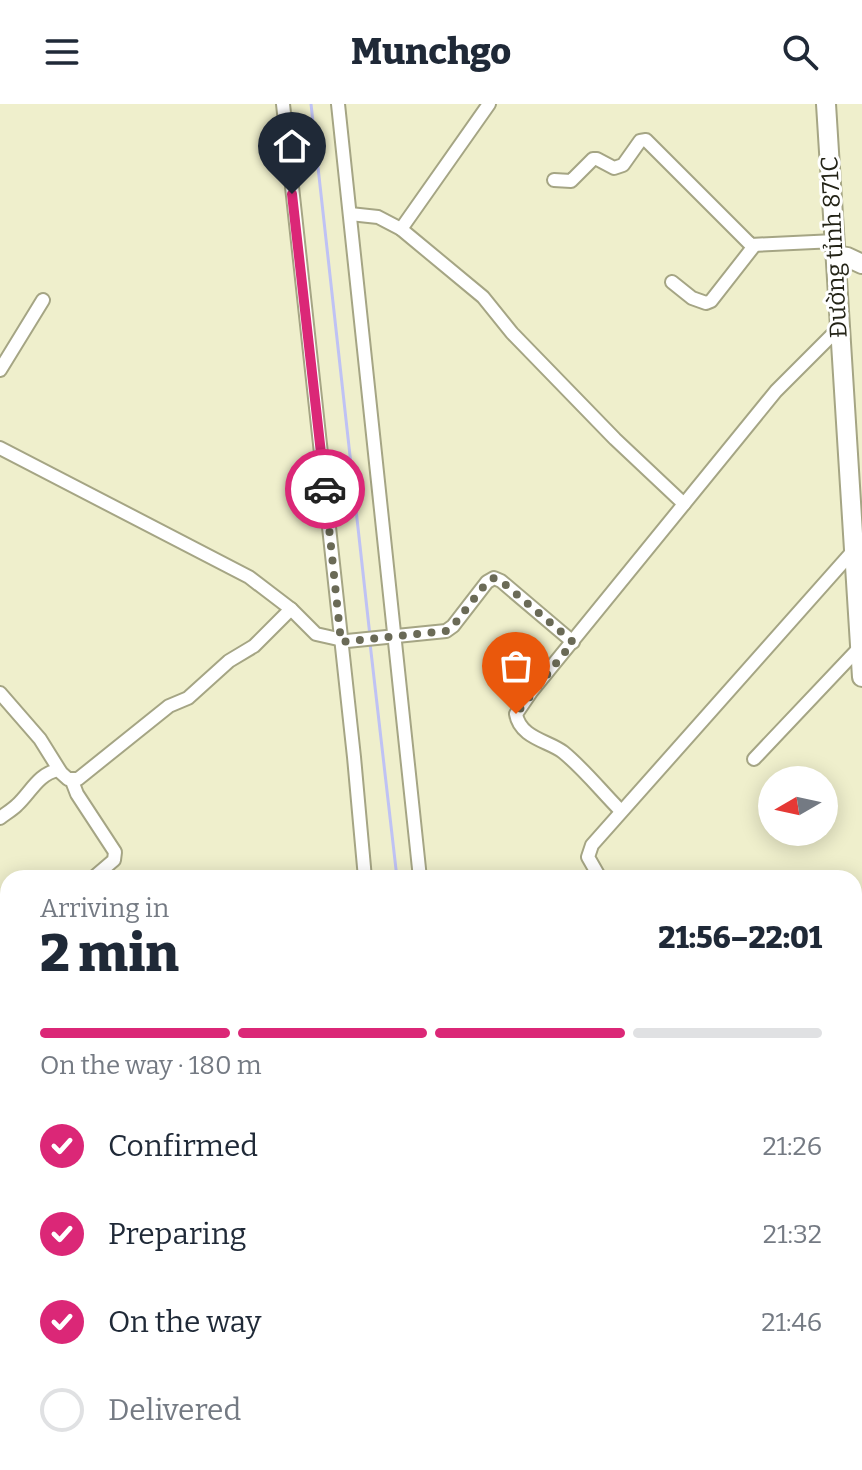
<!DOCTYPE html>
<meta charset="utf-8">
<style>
:root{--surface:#fff;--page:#f6f6f7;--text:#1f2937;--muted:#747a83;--line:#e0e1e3;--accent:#db2777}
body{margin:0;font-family:Bitter,serif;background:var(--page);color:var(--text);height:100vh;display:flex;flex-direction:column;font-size:30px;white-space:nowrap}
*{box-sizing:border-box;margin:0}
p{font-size:26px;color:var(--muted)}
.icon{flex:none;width:44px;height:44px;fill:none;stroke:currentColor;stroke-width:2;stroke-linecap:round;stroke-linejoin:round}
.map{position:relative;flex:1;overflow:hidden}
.sheet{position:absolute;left:0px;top:766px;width:862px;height:600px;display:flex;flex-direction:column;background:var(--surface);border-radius:24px 24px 0 0;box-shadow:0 4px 20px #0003}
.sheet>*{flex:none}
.needle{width:52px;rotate:261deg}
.controls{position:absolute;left:758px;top:662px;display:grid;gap:16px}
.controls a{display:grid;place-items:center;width:80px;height:80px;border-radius:50%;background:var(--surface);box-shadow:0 4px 20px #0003;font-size:40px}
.pin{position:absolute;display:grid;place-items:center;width:68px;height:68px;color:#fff;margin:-82px -34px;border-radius:50% 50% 50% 0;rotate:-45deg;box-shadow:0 0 8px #0007}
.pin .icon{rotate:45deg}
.courier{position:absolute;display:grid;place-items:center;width:80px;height:80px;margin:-40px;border:6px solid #db2777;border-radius:50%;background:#fff;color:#222;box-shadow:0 2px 10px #0007}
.headline em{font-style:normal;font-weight:800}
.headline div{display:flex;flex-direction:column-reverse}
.headline{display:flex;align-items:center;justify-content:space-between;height:136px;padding:0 40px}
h1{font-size:52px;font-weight:800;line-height:60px}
.bar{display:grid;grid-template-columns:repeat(4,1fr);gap:12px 8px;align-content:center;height:96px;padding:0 40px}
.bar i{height:10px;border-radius:6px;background:var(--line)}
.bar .on{background:var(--accent)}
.bar p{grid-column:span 4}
ol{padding:0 40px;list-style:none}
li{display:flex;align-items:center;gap:24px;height:88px}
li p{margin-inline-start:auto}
li .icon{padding:8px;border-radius:50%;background:var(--accent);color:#fff;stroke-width:4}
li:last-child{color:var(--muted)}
li i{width:44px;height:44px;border:4px solid var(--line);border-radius:50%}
header{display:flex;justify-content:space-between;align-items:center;height:104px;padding:0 40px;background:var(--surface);font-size:36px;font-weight:800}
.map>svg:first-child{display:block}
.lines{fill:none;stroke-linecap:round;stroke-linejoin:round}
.stream{stroke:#bfc2f4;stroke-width:3}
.street-casing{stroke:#a5a584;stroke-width:16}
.secondary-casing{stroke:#a5a584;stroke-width:22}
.street{stroke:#fff;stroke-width:12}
.secondary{stroke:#fff;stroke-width:18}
.done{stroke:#6a6a56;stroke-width:8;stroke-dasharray:0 14.4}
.route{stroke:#db2777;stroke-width:10}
.labels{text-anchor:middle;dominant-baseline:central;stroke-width:6;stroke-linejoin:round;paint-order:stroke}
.street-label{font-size:24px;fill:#232316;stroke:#fff}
</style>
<header><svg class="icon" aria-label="menu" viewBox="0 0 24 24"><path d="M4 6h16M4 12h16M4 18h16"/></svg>Munchgo<svg class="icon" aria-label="search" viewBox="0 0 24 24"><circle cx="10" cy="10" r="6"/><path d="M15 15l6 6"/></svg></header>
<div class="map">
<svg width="862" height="1366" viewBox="0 0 862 1366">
<rect width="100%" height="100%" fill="#efefcc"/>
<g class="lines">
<g class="stream">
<path d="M311 0 370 532"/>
<path d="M370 539 397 774"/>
<path d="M0 1235 8 1239"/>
<path d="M694 1358 699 1366"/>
</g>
<defs>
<g id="street">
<path d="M283 0 354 653 365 774"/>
<path d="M338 0 420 774"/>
<path d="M554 76 571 77 593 55H597L614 64 623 61 640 37 646 36 751 141 835 137"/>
<path d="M350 110 378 113 401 125 483 193 512 229 615 335 684 400"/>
<path d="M401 125 489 0"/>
<path d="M672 178 692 194 706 199 711 197 754 142"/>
<path d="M0 266 43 196"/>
<path d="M0 344 249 473 291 505 316 530 347 537 446 527 453 522 487 478 494 474 501 477 573 538"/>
<path d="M0 589 40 635 60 667"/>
<path d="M754 655 860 543"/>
<path d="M72 677 77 690 115 748 114 756 93 774"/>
<path d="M621 707C602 688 584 665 563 648 549 637 520 634 516 610L531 588 776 287 838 225"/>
<path d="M0 714C5 710 12 706 17 701 31 688 38 670 58 666L68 675H78L169 602 188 594 229 557 254 542 291 505"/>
<path d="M600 774 588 753 592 741 853 447"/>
<path d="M0 849 8 842"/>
<path d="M0 968 8 974"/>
<path d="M854 1006 862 1013"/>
<path d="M0 1145 8 1137"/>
<path d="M669 1358 673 1366"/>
<path d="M616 1366 629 1358"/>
</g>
<g id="secondary">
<path d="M826 0 862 573"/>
<path d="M835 151 847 153 862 160"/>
</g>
</defs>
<use href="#street" class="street-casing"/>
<use href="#secondary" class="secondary-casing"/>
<use href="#street" class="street"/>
<use href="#secondary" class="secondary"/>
</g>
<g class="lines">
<path class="done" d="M325 385 341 538 446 527 453 522 487 478 494 474 501 477 573 538 516 610"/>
<path class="route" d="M292 90 325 385"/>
</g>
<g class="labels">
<g class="street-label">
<text transform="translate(834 143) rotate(-93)">Đường tỉnh 871C</text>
</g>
</g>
</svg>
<div class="controls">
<a><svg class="needle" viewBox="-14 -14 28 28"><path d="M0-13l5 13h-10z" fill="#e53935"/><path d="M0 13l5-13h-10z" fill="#747a83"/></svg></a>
</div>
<div class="pin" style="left:516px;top:610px;background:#ea580c"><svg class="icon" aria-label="bag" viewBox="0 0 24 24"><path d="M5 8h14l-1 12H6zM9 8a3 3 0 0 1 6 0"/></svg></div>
<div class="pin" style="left:292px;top:90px;background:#1f2937"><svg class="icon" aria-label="home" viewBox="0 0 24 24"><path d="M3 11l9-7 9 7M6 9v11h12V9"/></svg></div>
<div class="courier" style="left:325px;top:385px"><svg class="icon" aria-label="car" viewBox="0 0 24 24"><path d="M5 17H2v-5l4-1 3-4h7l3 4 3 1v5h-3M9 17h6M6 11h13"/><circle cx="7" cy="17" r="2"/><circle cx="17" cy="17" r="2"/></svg></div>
<section class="sheet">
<div class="headline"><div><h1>2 min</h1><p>Arriving in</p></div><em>21:56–22:01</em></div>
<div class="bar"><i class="on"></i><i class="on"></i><i class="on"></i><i></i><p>On the way · 180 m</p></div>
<ol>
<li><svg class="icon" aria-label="check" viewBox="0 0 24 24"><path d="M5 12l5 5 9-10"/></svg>Confirmed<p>21:26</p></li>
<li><svg class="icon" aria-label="check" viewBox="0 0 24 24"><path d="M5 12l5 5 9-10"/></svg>Preparing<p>21:32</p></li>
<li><svg class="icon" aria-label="check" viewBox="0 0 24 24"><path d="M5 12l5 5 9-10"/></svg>On the way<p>21:46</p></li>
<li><i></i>Delivered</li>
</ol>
</section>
</div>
